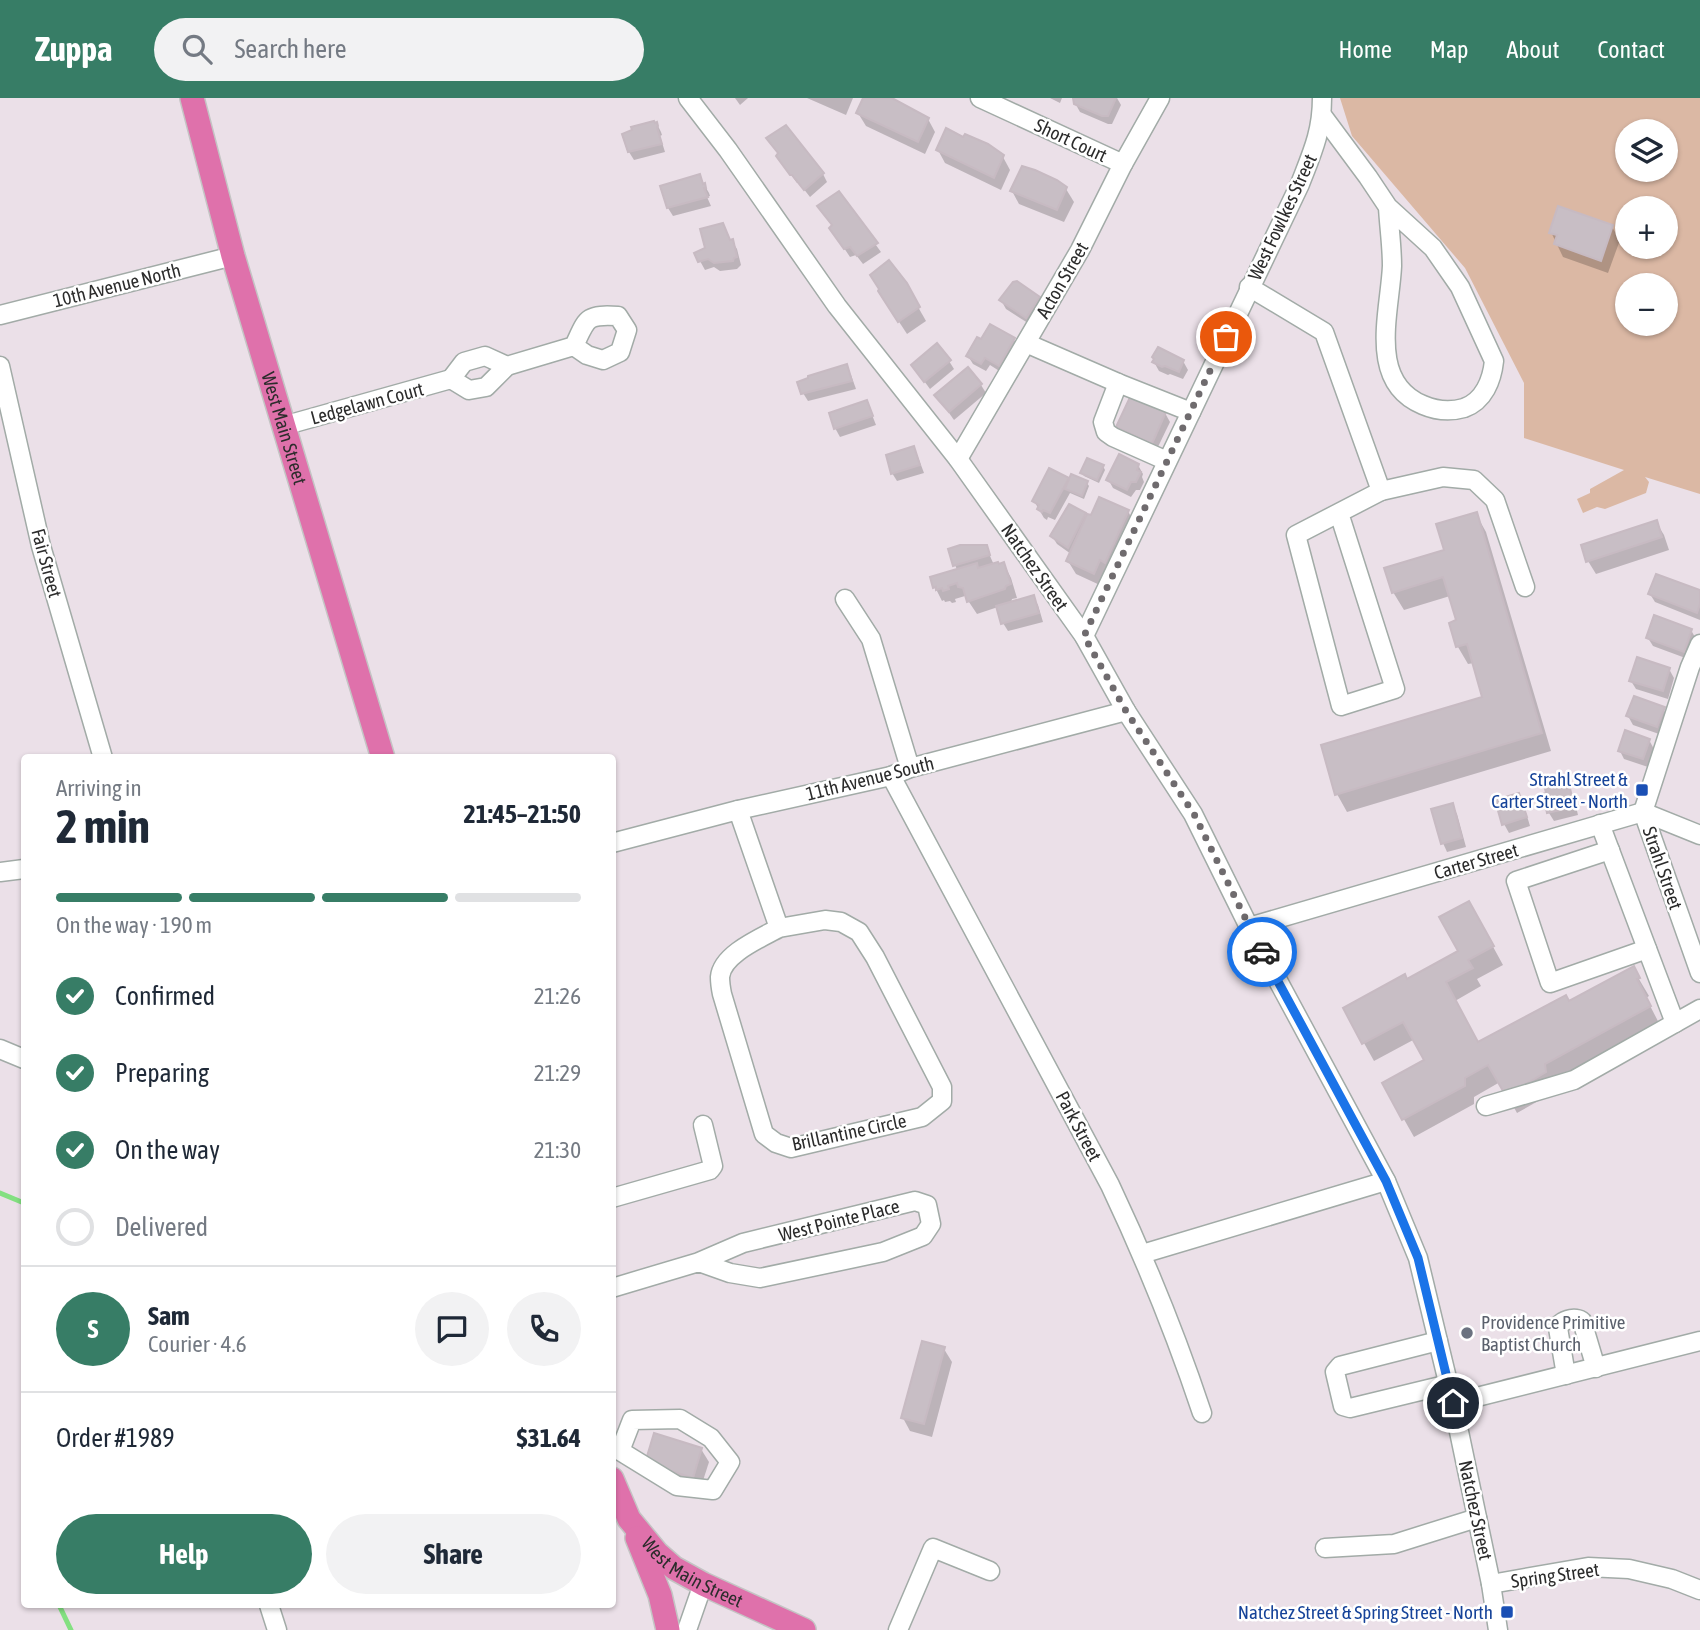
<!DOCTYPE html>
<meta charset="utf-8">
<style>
:root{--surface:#fff;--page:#f2f2f3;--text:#1f2937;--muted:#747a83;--line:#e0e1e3;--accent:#377d66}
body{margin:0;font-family:"Asap Condensed",sans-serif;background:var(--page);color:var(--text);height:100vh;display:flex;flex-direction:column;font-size:26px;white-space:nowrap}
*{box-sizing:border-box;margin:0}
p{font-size:23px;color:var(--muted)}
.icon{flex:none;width:38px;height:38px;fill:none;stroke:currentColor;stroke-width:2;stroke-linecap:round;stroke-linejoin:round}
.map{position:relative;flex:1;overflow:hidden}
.details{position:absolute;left:21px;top:656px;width:595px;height:854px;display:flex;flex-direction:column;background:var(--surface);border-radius:7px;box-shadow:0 2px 5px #0004}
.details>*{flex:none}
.tools{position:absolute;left:1615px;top:21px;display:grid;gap:14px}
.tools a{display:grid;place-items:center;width:63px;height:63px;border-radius:50%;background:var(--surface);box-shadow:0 2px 5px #0004;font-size:35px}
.pin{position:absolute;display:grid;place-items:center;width:60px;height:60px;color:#fff;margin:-30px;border:4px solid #fff;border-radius:50%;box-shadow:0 2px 7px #0007}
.courier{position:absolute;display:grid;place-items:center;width:70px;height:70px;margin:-35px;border:5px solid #1a73e8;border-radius:50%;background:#fff;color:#222;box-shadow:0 2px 9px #0007}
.head em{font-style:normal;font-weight:700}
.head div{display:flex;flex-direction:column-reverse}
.head{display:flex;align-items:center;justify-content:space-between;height:119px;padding:0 35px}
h1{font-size:46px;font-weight:700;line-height:52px}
.bar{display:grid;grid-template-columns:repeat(4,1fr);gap:10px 7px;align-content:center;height:84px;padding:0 35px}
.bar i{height:9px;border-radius:5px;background:var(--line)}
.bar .on{background:var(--accent)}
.bar p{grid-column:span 4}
.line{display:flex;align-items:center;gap:18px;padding:0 35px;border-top:2px solid var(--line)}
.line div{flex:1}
.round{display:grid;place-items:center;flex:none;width:74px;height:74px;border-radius:37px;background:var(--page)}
ol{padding:0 35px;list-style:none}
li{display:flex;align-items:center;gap:21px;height:77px}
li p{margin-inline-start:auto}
li .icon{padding:7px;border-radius:50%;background:var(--accent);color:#fff;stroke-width:4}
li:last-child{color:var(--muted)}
li i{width:38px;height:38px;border:4px solid var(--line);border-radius:50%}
.button{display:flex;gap:14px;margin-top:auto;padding:14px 35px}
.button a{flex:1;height:80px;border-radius:42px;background:var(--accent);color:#fff;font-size:28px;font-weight:700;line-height:80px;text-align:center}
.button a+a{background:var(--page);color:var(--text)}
header{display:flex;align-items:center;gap:42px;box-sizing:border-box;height:98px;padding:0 35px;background:var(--accent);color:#fff}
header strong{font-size:33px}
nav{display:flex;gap:38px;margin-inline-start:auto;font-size:24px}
.search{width:490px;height:63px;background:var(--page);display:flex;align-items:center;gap:18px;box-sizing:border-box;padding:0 24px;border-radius:38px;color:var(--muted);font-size:26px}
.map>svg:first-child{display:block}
.green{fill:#dbb8a4;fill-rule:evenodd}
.shadow{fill:#0003}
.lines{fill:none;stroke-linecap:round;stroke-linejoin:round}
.stream{stroke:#83e081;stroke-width:5}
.building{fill:#c8bec5;stroke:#c7bac2;stroke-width:2}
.minor-casing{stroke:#a2aba7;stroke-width:21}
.major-casing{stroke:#c4c4c4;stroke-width:26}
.minor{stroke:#fff;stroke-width:18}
.major{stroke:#df71ab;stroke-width:23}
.done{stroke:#6f6b6e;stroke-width:7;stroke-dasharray:0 12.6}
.route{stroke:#1a73e8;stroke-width:9}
.transit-dot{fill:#1a4fb4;stroke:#fff;stroke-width:2.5}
.worship-dot{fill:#6b7280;stroke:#fff;stroke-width:2.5}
.labels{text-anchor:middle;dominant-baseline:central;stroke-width:5;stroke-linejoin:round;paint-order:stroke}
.street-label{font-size:19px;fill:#2c2c2c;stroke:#fff}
.transit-label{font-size:19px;fill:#164399;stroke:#fff;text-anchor:end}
.worship-label{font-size:19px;fill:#5b616d;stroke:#fff;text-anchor:start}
</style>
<header>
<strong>Zuppa</strong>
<div class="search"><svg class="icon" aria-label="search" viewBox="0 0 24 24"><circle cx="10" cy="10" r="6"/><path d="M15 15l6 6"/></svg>Search here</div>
<nav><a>Home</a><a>Map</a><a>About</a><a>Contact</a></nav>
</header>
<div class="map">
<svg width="1700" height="1532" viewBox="0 0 1700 1532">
<rect width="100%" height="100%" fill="#ebe0e8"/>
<path class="green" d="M1340 0H1700V396L1645 379 1649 384 1646 395 1605 411 1597 409 1583 415 1577 401 1590 395V391L1624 372 1524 340V285L1465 170 1352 38ZM1628 33H1666V72H1628ZM1628 110H1666V149H1628ZM1628 187H1666V226H1628Z"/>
<g class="shadow">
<path d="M735 0H748L740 7Z"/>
<path d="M807 0H853L846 17Z"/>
<path d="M865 0H888L928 21 935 34 925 56 866 28 858 15Z"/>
<path d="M1050 0H1062L1060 5Z"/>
<path d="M1075 0H1117L1121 7 1112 26H1108L1080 14 1075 5Z"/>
<path d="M657 26 661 34 662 37 660 38 665 54 634 62 629 54 624 37Z"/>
<path d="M964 41 1003 59 1010 72 1001 92 945 65 938 52Z"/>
<path d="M783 66 823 76 827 84 810 99 799 85H797Z"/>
<path d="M699 78 709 95 710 98 707 99 711 108 673 118 668 110 662 89Z"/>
<path d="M1066 91 1074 104 1064 124 1019 106 1012 93Z"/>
<path d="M838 95 881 154 863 166 856 157 850 159 836 138Z"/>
<path d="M1612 129 1620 142 1608 175 1563 159 1551 134Z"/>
<path d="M732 143 737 151 741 167 737 171 720 173 714 169 705 172 700 163Z"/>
<path d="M905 186 926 223 907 236 888 207Z"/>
<path d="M1039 200 1044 209 1031 227 1006 211 1001 202Z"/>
<path d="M991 228 1014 242 1019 250 1004 276 990 267 986 273 973 266 968 258 982 243Z"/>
<path d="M949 263 954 271 930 291 913 268Z"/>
<path d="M1183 263 1188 272 1183 281 1170 276 1168 277 1159 273 1154 264Z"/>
<path d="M846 268 851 277 856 291 808 303 803 295Z"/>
<path d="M981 287 986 295 954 322 937 298Z"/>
<path d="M867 304 876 327 840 339 835 330Z"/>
<path d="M1165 315 1170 324 1156 353 1123 338 1118 329Z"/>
<path d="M913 350 918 359 924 375 897 383 892 375Z"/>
<path d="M1138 367 1143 376 1142 379 1144 384 1140 392H1136L1131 399 1113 390 1108 381Z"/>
<path d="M1103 368 1105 372 1099 385 1084 378 1082 375Z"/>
<path d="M1067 381 1070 385H1087L1089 388 1084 401 1070 395 1055 422 1048 419 1047 422 1044 420 1034 403Z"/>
<path d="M1128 413 1135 427 1102 488 1076 476 1068 463 1071 456 1057 446 1052 438 1084 416 1087 421Z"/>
<path d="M1476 416 1486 434 1551 653 1347 714 1337 696 1484 600 1474 565 1468 566 1458 549V524L1450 498 1404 512 1393 494 1446 453Z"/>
<path d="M1656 424 1664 437 1669 452 1596 476 1588 463Z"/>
<path d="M986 449 994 467 1004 466 1011 480 1017 500 1012 501 1011 505 1033 499 1038 507 1043 524 1008 533 1003 525 998 509 977 516 965 498 955 501 956 504 952 505 950 503 945 504 944 502 942 503 935 489 932 480 957 472 950 452Z"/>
<path d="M1700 494V522L1655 504 1650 496Z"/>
<path d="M1691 532 1696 541 1688 561 1653 548 1648 540Z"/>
<path d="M1669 571 1674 580 1668 601 1636 591 1631 583Z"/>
<path d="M1663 611 1668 619 1662 637 1633 627 1628 618Z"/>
<path d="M1649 642 1654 651 1648 669 1624 661 1620 653Z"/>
<path d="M1562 679 1574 700 1578 717 1554 723 1549 715 1545 697Z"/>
<path d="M1518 697 1523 705 1530 728 1509 735 1504 726 1497 704Z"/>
<path d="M1452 707 1457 716 1466 749 1447 754 1443 745Z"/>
<path d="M1479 823 1503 867 1477 881 1481 888 1455 903 1478 947 1569 905 1633 871 1649 898 1646 900 1660 927 1556 993 1517 1015 1500 984 1474 999V1006L1414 1039 1384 986 1426 962 1415 941 1374 963 1345 911 1407 883 1460 854Z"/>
<path d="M944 1251 952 1264 932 1339 910 1333 903 1320Z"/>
<path d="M701 1351 709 1364 700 1392 647 1365Z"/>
</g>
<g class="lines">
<g class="stream">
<path d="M0 1095 24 1105"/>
<path d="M59 1507 71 1532"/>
</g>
</g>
<g class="building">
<path d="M863 0H892L929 20 918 44 856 15Z"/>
<path d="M1073 0H1116L1108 18H1102L1074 6Z"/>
<path d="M654 23 655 25 657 24 658 28 657 29 662 46 628 54 622 36 632 32 631 29Z"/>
<path d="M786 27 824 75 804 92 792 77H790L776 58 778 55 766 40Z"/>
<path d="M946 30 963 39 965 36 988 46 1004 57 994 80 936 52Z"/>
<path d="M1022 68 1035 72 1057 82 1067 89 1057 112 1010 93Z"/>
<path d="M700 76 703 86 705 85 706 90H704L708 99 667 110 660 88Z"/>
<path d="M839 93 878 145 857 158 850 149 844 151 829 130 832 127 817 108Z"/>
<path d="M1558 108 1613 127 1601 163 1554 146 1557 137 1549 135Z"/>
<path d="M723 125 730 142 733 141 737 159 734 160 733 163 714 165 708 161 698 164 694 155 705 150 700 131Z"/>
<path d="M889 162 907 185 920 209 898 224 878 193 879 191 870 177Z"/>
<path d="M1017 183 1040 199 1026 220 999 202 1013 184Z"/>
<path d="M990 226 1015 240 999 268 985 260 981 266 966 258 977 239 981 241Z"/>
<path d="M937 245 951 262 924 284 911 267Z"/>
<path d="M1158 249 1184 262 1179 274 1165 268 1162 269 1152 264 1154 261 1152 259Z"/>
<path d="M847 266 852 283 801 296 797 284 808 280V278Z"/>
<path d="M968 269 982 286 949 314 934 297Z"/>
<path d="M1131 297 1166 314 1152 346 1116 329Z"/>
<path d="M867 302 873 318 834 331 829 315Z"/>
<path d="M914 348 920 367 891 376 886 357Z"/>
<path d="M1119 356 1139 366 1137 372 1141 374 1136 384H1131L1127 392 1106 382Z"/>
<path d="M1087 360 1104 367 1097 382 1080 375Z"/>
<path d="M1049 370 1069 380 1050 415 1043 412 1042 414 1037 411 1039 407 1032 403Z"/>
<path d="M1071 376 1088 383 1082 398 1065 391Z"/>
<path d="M1099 399 1129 412 1105 465 1100 462 1094 476 1066 463 1087 416 1091 417Z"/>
<path d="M1069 406 1086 415 1068 450 1050 438Z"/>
<path d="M1477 414 1542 635 1335 697 1321 647 1482 599 1467 546 1456 549 1449 525 1456 522 1443 479 1392 495 1384 470 1444 452 1436 426Z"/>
<path d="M1657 422 1662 439 1586 464 1581 447Z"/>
<path d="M960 447H987L990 457 953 468 948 451Z"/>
<path d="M998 464 999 466 1004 464 1011 486 1006 488 1005 491 967 504 963 490 958 489 957 485 948 488 949 491 943 493 942 490 936 492V489L933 490 930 479 977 465 978 470Z"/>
<path d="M1656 476 1700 492V506L1697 515 1648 496Z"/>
<path d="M1034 497 1039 515 1001 526 996 508Z"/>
<path d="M1654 517 1692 531 1684 554 1646 540Z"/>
<path d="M1637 559 1670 570 1663 593 1629 583Z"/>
<path d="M1634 598 1665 609 1657 629 1626 618Z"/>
<path d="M1625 632 1650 641 1643 661 1618 653Z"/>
<path d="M1563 677 1567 691 1570 690 1574 709 1547 715 1543 696 1546 695 1543 682Z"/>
<path d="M1519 695 1527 719 1502 727 1495 702Z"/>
<path d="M1453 705 1462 740 1441 746 1431 711Z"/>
<path d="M1469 803 1494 848 1468 862 1473 870 1446 884 1478 944 1566 897 1569 903 1634 868 1640 880 1637 881 1651 908 1545 966 1546 974 1506 998 1488 967 1465 980V988L1402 1022 1382 985 1424 962 1403 924 1362 946 1343 910 1405 876 1407 881 1458 853 1439 819Z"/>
<path d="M922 1243 945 1249 924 1326 901 1320Z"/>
<path d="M654 1335 702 1350 693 1380 645 1365Z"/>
</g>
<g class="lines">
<defs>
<g id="minor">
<path d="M688 0 728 52 837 208 958 361 1084 538 1126 613 1193 716 1249 829 1386 1083 1418 1160 1453 1305 1491 1486 1498 1532"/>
<path d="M980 0 1123 66"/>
<path d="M1322 17 1368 79 1388 109 1433 150 1460 189 1494 263C1492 282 1484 303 1464 310 1450 314 1437 313 1423 307 1367 284 1390 214 1392 168 1392 148 1389 128 1388 109"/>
<path d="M1249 189 1324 234 1381 393 1296 437 1341 608 1395 591 1339 415"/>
<path d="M0 217 233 158"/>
<path d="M1026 245 1118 285 1191 314"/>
<path d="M0 268 41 448 103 660"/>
<path d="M451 281 464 264 485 258 507 268"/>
<path d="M1118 285 1103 324 1106 334 1113 339 1167 363"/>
<path d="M283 328 451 281 469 292 486 289 507 268 574 248 587 257 603 262 620 254 627 232 618 218C585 216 587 221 574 248"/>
<path d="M958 361 1080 152 1123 66 1160 0"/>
<path d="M1381 393 1443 379 1474 382 1495 402 1525 489"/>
<path d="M845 501 871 541 910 670"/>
<path d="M1084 538 1300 86C1312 55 1322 34 1322 0"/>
<path d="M1700 546 1690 569 1643 714 1700 875"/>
<path d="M891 678 1110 1087C1145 1161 1176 1237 1202 1315"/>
<path d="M738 712 779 830 825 822 841 824 859 834 875 859 942 989V1003L922 1019 791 1050 776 1045 764 1036 722 896C721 891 720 885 720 879 722 856 761 840 779 830"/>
<path d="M1600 726 1675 925"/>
<path d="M612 745 738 712 891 678 910 670 1126 613"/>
<path d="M1610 752 1516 783 1550 885 1647 851"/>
<path d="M0 774 24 771"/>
<path d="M1249 829 1643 714 1700 737"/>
<path d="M0 951 24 961"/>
<path d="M1486 1008 1574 982 1700 911"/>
<path d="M612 1100 710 1072 713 1068 703 1027"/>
<path d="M1142 1156 1386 1083"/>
<path d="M612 1190 699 1164 743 1145 915 1103 927 1107 931 1126 923 1138 883 1154 760 1180 730 1175 699 1164"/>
<path d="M1438 1243 1340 1268 1335 1274 1343 1308 1350 1310 1449 1286"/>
<path d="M1566 1277 1558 1230 1560 1226C1566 1221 1575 1219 1582 1223L1596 1270"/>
<path d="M1453 1305 1700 1243"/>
<path d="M612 1348 677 1388 713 1392 730 1364 711 1340 680 1321 632 1322 620 1353"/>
<path d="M1325 1450 1394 1446 1477 1420"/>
<path d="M1491 1486 1588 1469 1629 1471 1672 1481 1700 1492"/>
<path d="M269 1507 277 1532"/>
<path d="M687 1532 703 1486"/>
<path d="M898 1532 933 1450 990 1473"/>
</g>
<g id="major">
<path id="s1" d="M192 0 233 158 383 660"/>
<path id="s2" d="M612 1381 629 1421 657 1455 674 1470 703 1486 804 1532"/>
<path d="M637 1440 660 1497 668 1532"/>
</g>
</defs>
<use href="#minor" class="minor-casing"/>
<use href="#major" class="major-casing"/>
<use href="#minor" class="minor"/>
<use href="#major" class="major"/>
</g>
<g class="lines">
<path class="done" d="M1226 239 1084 538 1126 613 1194 716 1262 854"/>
<path class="route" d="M1262 854 1386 1083 1418 1160 1453 1305"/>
</g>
<g class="transit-dot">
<rect x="1635" y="685" width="14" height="14" rx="3.5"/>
<rect x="1500" y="1507" width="14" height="14" rx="3.5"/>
</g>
<circle class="worship-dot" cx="1467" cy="1235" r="7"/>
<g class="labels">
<g class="street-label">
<text transform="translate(1071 42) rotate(25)">Short Court</text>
<text transform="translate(1282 119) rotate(-65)">West Fowlkes Street</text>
<text transform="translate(1062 182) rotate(-60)">Acton Street</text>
<text transform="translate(117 187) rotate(-14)">10th Avenue North</text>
<text transform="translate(367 305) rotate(-15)">Ledgelawn Court</text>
<text stroke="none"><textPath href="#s1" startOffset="343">West Main Street</textPath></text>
<text transform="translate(47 465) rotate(75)">Fair Street</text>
<text transform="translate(1035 469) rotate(55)">Natchez Street</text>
<text transform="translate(870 680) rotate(-14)">11th Avenue South</text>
<text transform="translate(1476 763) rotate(-16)">Carter Street</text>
<text transform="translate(1663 770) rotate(71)">Strahl Street</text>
<text transform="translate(1079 1028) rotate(62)">Park Street</text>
<text transform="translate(849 1034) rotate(-12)">Brillantine Circle</text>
<text transform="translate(839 1122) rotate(-14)">West Pointe Place</text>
<text transform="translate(1476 1412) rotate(78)">Natchez Street</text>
<text stroke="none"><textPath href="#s2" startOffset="128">West Main Street</textPath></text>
<text transform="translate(1555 1477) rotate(-8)">Spring Street</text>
</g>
<g class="transit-label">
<text x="1628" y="681">Strahl Street &amp;<tspan x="1628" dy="22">Carter Street - North</tspan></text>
<text x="1493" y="1514">Natchez Street &amp; Spring Street - North</text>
</g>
<g class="worship-label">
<text x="1481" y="1224">Providence Primitive<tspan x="1481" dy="22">Baptist Church</tspan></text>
</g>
</g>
</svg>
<div class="tools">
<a><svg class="icon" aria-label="layers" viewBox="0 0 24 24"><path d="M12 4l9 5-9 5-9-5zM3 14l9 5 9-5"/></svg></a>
<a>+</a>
<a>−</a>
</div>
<div class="pin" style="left:1226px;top:239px;background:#ea580c"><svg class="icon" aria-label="bag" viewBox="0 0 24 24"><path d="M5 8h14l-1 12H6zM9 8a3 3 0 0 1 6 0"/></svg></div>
<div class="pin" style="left:1453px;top:1305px;background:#1f2937"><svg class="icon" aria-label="home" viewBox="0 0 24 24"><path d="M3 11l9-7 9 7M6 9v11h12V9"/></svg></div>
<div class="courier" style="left:1262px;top:854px"><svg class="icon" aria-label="car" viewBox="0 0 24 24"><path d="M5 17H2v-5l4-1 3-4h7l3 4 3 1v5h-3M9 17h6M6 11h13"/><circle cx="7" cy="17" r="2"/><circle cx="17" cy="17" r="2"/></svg></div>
<section class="details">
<div class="head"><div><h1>2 min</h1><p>Arriving in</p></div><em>21:45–21:50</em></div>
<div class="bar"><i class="on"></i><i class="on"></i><i class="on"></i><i></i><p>On the way · 190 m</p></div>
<ol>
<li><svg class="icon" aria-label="check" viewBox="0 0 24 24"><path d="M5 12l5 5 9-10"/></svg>Confirmed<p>21:26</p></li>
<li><svg class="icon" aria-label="check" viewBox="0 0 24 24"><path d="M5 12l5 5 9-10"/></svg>Preparing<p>21:29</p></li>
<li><svg class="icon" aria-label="check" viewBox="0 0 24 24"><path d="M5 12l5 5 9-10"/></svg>On the way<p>21:30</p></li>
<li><i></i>Delivered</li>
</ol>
<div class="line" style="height:126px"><b class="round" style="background:var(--accent);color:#fff">S</b><div><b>Sam</b><p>Courier · 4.6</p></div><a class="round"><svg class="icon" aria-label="chat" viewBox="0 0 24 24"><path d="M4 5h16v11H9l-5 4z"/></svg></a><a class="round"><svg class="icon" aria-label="phone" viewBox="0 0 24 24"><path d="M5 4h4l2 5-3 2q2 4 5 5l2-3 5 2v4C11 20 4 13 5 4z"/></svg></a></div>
<div class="line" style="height:91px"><div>Order #1989</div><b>$31.64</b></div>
<div class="button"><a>Help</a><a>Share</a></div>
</section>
</div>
